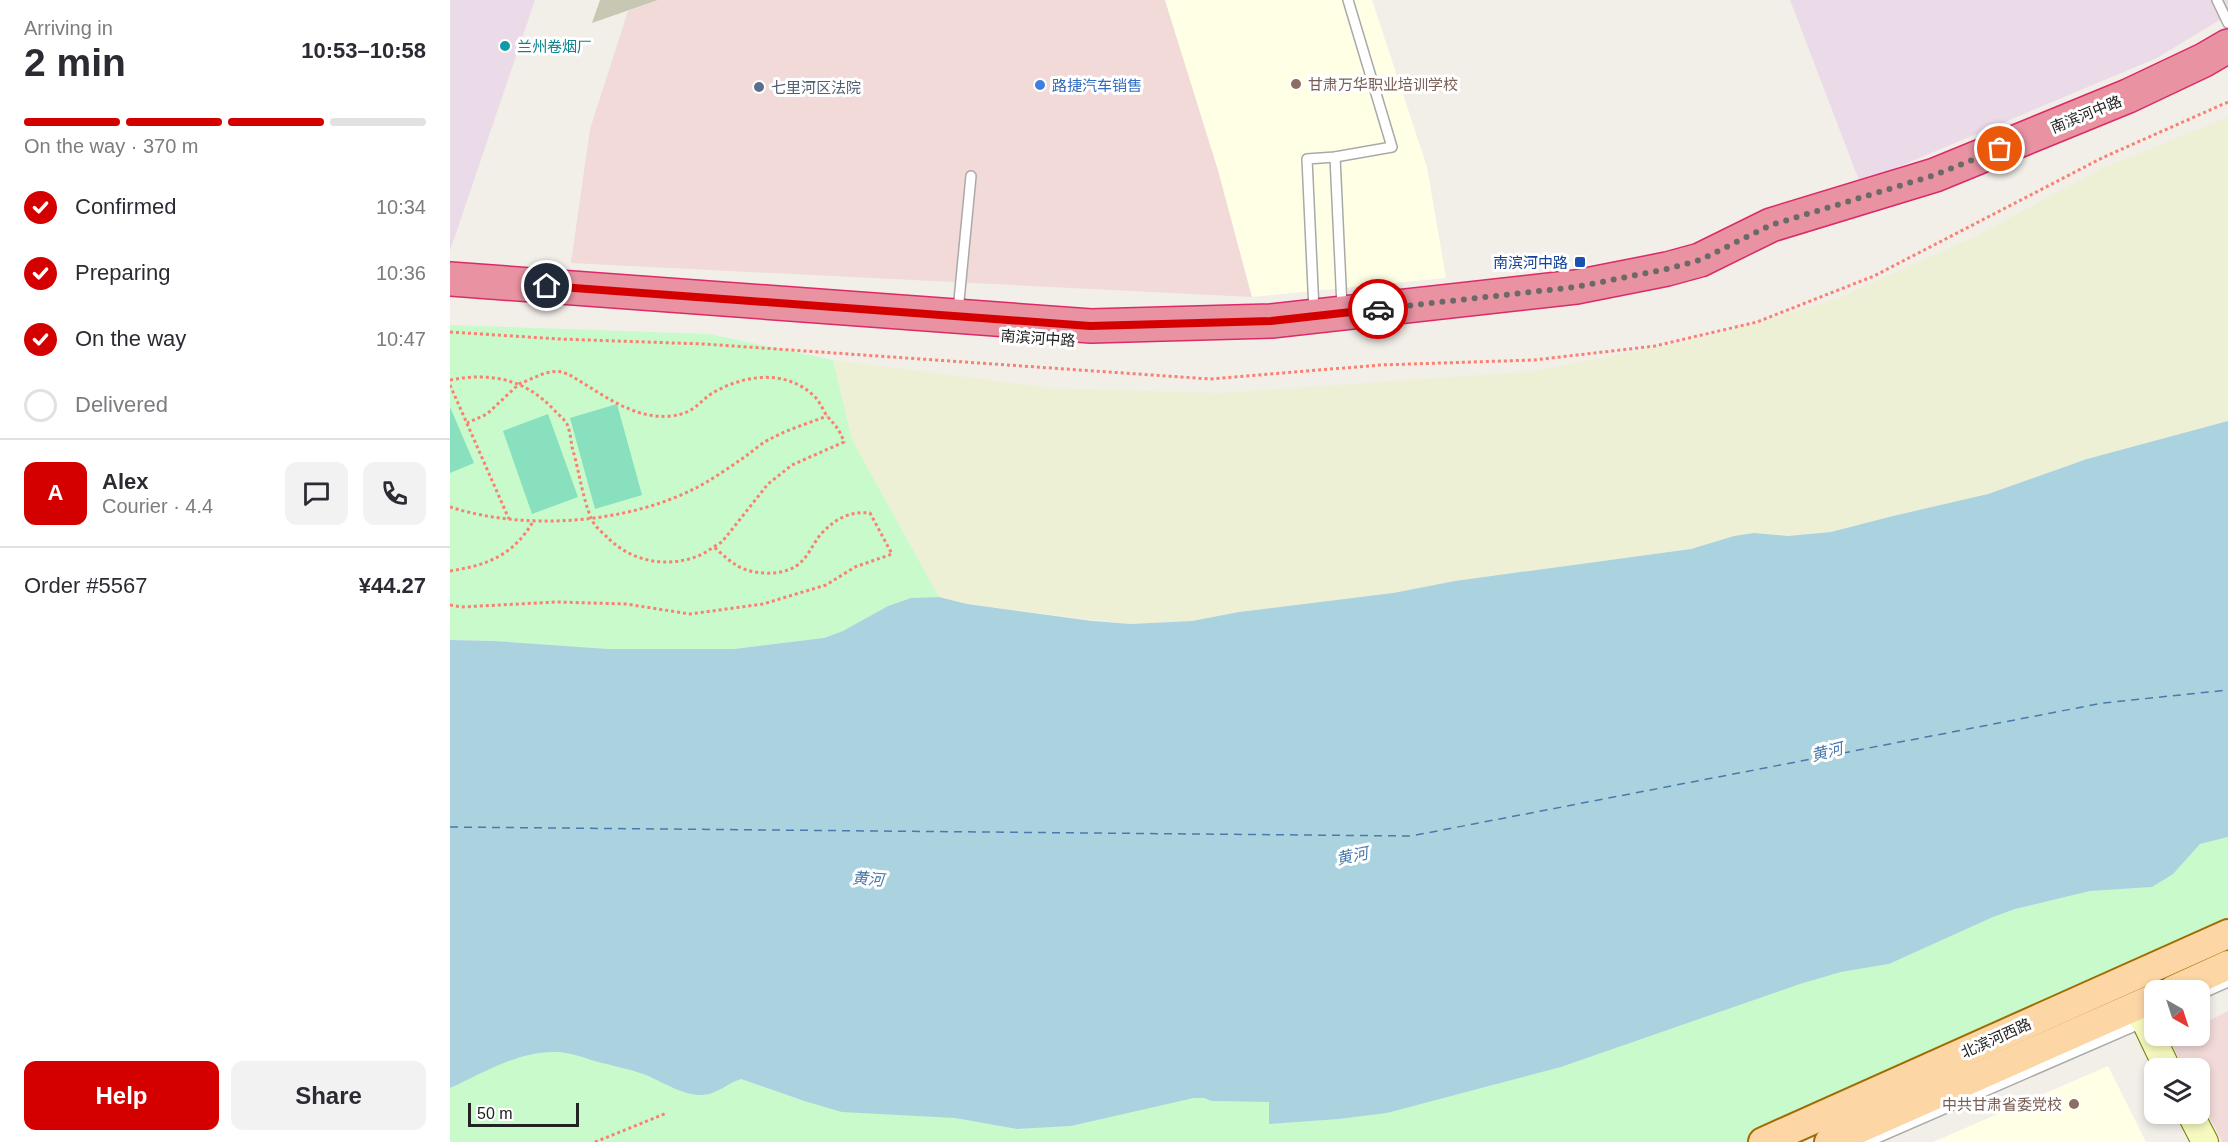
<!DOCTYPE html>
<meta charset="utf-8">
<style>
:root{--surface:#fff;--page:#f2f2f3;--text:#2b2b33;--muted:#7c7c81;--line:#e1e1e2;--accent:#d40000}
body{margin:0;font-family:Helvetica,"Noto Sans SC",sans-serif;background:var(--page);color:var(--text);height:100vh;display:flex;flex-direction:column;font-size:22px;white-space:nowrap}
*{box-sizing:border-box;margin:0}
p{font-size:20px;color:var(--muted)}
.icon{flex:none;width:33px;height:33px;fill:none;stroke:currentColor;stroke-width:2;stroke-linecap:round;stroke-linejoin:round}
.map{position:relative;flex:1;overflow:hidden}
.sheet{display:flex;flex-direction:column;background:var(--surface);width:450px}
.sheet>*{flex:none}
.needle{width:39px;rotate:141deg}
.controls{position:absolute;left:1694px;top:980px;display:grid;gap:12px}
.controls a{display:grid;place-items:center;width:66px;height:66px;border-radius:12px;background:var(--surface);box-shadow:0 3px 9px #0003;font-size:30px}
.scale{position:absolute;left:18px;bottom:15px;width:111px;box-sizing:border-box;padding-left:6px;border:3px solid #222;border-top:0;font-size:16px;line-height:21px;white-space:nowrap;color:#222;-webkit-text-stroke:4px #fff;paint-order:stroke}
.pin{position:absolute;display:grid;place-items:center;width:51px;height:51px;color:#fff;margin:-26px;border:3px solid #fff;border-radius:50%;box-shadow:0 2px 6px #0007}
.courier{position:absolute;display:grid;place-items:center;width:60px;height:60px;margin:-30px;border:4px solid #d40000;border-radius:50%;background:#fff;color:#222;box-shadow:0 2px 8px #0007}
.head em{font-style:normal;font-weight:800}
.head div{display:flex;flex-direction:column-reverse}
.head{display:flex;align-items:center;justify-content:space-between;height:102px;padding:0 24px}
h1{font-size:39px;font-weight:800;line-height:45px}
.bar{display:grid;grid-template-columns:repeat(4,1fr);gap:9px 6px;align-content:center;height:72px;padding:0 24px}
.bar i{height:8px;border-radius:4px;background:var(--line)}
.bar .current{background:var(--accent)}
.bar p{grid-column:span 4}
.line{display:flex;align-items:center;gap:15px;padding:0 24px;border-top:2px solid var(--line)}
.line div{flex:1}
.round{display:grid;place-items:center;flex:none;width:63px;height:63px;border-radius:12px;background:var(--page)}
ol{padding:0 24px;list-style:none}
li{display:flex;align-items:center;gap:18px;height:66px}
li p{margin-inline-start:auto}
li .icon{padding:6px;border-radius:50%;background:var(--accent);color:#fff;stroke-width:4}
li:last-child{color:var(--muted)}
li i{width:33px;height:33px;border:3px solid var(--line);border-radius:50%}
.primary-button{display:flex;gap:12px;margin-top:auto;padding:12px 24px}
.primary-button a{flex:1;height:69px;border-radius:12px;background:var(--accent);color:#fff;font-size:24px;font-weight:800;line-height:69px;text-align:center}
.primary-button a+a{background:var(--page);color:var(--text)}
main{display:flex;flex:1;min-height:0}
.map>svg:first-child{display:block}
.commercial{fill:#f2dad9}
.industrial{fill:#ebdbe8}
.education{fill:#ffffe5}
.construction{fill:#c7c7b4}
.farmland{fill:#eef0d5}
.park{fill:#c8facc}
.pitch{fill:#88e0be}
.water{fill:#aad3df}
.lines{fill:none;stroke-linecap:round;stroke-linejoin:round}
.ferry{stroke:#4a7aab;stroke-width:1.5;stroke-dasharray:8 6;stroke-linecap:butt}
.lane-casing{stroke:#a9a9a9;stroke-width:12}
.secondary-casing{stroke:#707d05;stroke-width:28}
.primary-casing{stroke:#a06b00;stroke-width:32}
.highway-casing{stroke:#dc2a67;stroke-width:36}
.path{stroke:#fa8072;stroke-width:3;stroke-dasharray:3 3;stroke-linecap:butt}
.lane{stroke:#fff;stroke-width:9}
.secondary{stroke:#f7fabf;stroke-width:26}
.primary{stroke:#fcd6a4;stroke-width:28}
.highway{stroke:#e892a2;stroke-width:33}
.done{stroke:#6b6a68;stroke-width:6;stroke-dasharray:0 10.8}
.route{stroke:#d40000;stroke-width:8}
.culture-dot{fill:#0f9aa8;stroke:#fff;stroke-width:2}
.education-dot{fill:#8d6e63;stroke:#fff;stroke-width:2}
.shop-dot{fill:#3f7fe0;stroke:#fff;stroke-width:2}
.service-dot{fill:#5c6f8a;stroke:#fff;stroke-width:2}
.transit-dot{fill:#1a4fb4;stroke:#fff;stroke-width:2}
.labels{text-anchor:middle;dominant-baseline:central;stroke-width:6;stroke-linejoin:round;paint-order:stroke}
.culture-label{font-size:15px;fill:#0d838f;stroke:#fff;text-anchor:start}
.education-label{font-size:15px;fill:#785e54;stroke:#fff;text-anchor:start}
.shop-label{font-size:15px;fill:#366cbe;stroke:#fff;text-anchor:start}
.service-label{font-size:15px;fill:#4e5e75;stroke:#fff;text-anchor:start}
.street-label{font-size:15px;fill:#222;stroke:#fff}
.transit-label{font-size:15px;fill:#164399;stroke:#fff;text-anchor:end}
.water-label{font-size:16px;font-style:italic;fill:#4a7aab;stroke:#fff}
</style>
<main>
<section class="sheet">
<div class="head"><div><h1>2 min</h1><p>Arriving in</p></div><em>10:53–10:58</em></div>
<div class="bar"><i class="current"></i><i class="current"></i><i class="current"></i><i></i><p>On the way · 370 m</p></div>
<ol>
<li><svg class="icon" aria-label="check" viewBox="0 0 24 24"><path d="M5 12l5 5 9-10"/></svg>Confirmed<p>10:34</p></li>
<li><svg class="icon" aria-label="check" viewBox="0 0 24 24"><path d="M5 12l5 5 9-10"/></svg>Preparing<p>10:36</p></li>
<li><svg class="icon" aria-label="check" viewBox="0 0 24 24"><path d="M5 12l5 5 9-10"/></svg>On the way<p>10:47</p></li>
<li><i></i>Delivered</li>
</ol>
<div class="line" style="height:108px"><b class="round" style="background:var(--accent);color:#fff">A</b><div><b>Alex</b><p>Courier · 4.4</p></div><a class="round"><svg class="icon" aria-label="chat" viewBox="0 0 24 24"><path d="M4 5h16v11H9l-5 4z"/></svg></a><a class="round"><svg class="icon" aria-label="phone" viewBox="0 0 24 24"><path d="M5 4h4l2 5-3 2q2 4 5 5l2-3 5 2v4C11 20 4 13 5 4z"/></svg></a></div>
<div class="line" style="height:78px"><div>Order #5567</div><b>¥44.27</b></div>
<div class="primary-button"><a>Help</a><a>Share</a></div>
</section>
<div class="map">
<svg width="1778" height="1142" viewBox="0 0 1778 1142">
<rect width="100%" height="100%" fill="#f2efe9"/>
<g class="commercial">
<path d="M208 0H715L768 170 802 297 121 263 140 129 178 11Z"/>
<path d="M1778 1011V1142H1772L1749 1096V1068H1734L1720 1041 1731 1035H1749V1026Z"/>
</g>
<g class="industrial">
<path d="M0 0H85L0 251Z"/>
<path d="M1340 0H1778V15L1707 58 1410 183Z"/>
</g>
<g class="education">
<path d="M715 0H922L977 167 996 278 802 297 768 170Z"/>
<path d="M1658 1066 1696 1142H1483Z"/>
</g>
<path class="construction" d="M150 0H208L142 23Z"/>
<path class="farmland" d="M1778 117V421L1637 459 1538 494 1443 516 1381 532 1338 536 1304 533 1284 536 1242 549 1005 581 943 593 789 612 742 621 681 624 517 604 489 597 402 440 383 360 600 388 769 393 1085 371 1252 338 1386 299 1528 235 1650 169Z"/>
<g class="park">
<path d="M0 325 259 334 383 360 402 440 489 597 461 598 438 606 393 631 374 638 284 649H158L44 641 0 640Z"/>
<path d="M1778 837V936L1313 1142H0V1088C33 1071 70 1050 108 1052 122 1053 135 1058 148 1062 163 1066 178 1069 193 1074 212 1081 232 1096 253 1095 267 1094 277 1083 291 1079L353 1101 505 1118 567 1129 621 1126 744 1098H754L761 1101 820 1102V1124L889 1119 937 1113 1111 1067 1350 984 1391 972 1439 964 1543 917 1565 909 1640 891 1702 887 1750 844Z"/>
</g>
<g class="pitch">
<path d="M167 404 192 495 145 509 120 418Z"/>
<path d="M0 407 24 463 0 473Z"/>
<path d="M98 414 128 497 82 514 53 431Z"/>
</g>
<path class="water" d="M1778 421V837L1750 844 1723 874 1702 887 1640 891 1565 909 1543 917 1439 964 1391 972 1350 984 1111 1067 937 1113 889 1119 819 1124V1102L761 1101 754 1098H744L621 1126 567 1129 505 1118 392 1112 354 1101 291 1079C278 1083 267 1094 253 1095 232 1096 212 1081 193 1074 179 1069 163 1066 148 1062 135 1058 122 1053 108 1052 69 1050 34 1073 0 1088V640L44 641 158 649H284L374 638 393 631 438 606 461 598 489 597 517 604 642 621 681 624 742 621 789 612 943 593 1005 581 1241 549 1284 536 1304 533 1338 536 1381 532 1443 516 1538 494 1637 459Z"/>
<g class="lines">
<path class="ferry" d="M0 827 961 836 1653 703 1778 690"/>
<defs>
<g id="lane">
<path d="M1767 0 1778 23"/>
<path d="M885 157 892 307"/>
<path d="M508 311 521 176"/>
<path d="M864 311 857 159 885 157 942 147 898 0"/>
<path d="M1749 995 1778 982"/>
<path d="M1418 1142 1694 1022"/>
</g>
<g id="secondary">
<path d="M1684 1007 1695 1022 1717 1068"/>
<path d="M1740 1113 1755 1142"/>
</g>
<g id="primary">
<path d="M1723 990 1778 965"/>
<path d="M1313 1142 1778 934"/>
<path d="M1379 1142 1704 998"/>
</g>
<path id="highway" d="M0 279 641 326 821 321 1126 287 1217 269 1250 260 1321 225 1485 175 1678 96 1754 60 1778 46"/>
</defs>
<use href="#lane" class="lane-casing"/>
<use href="#secondary" class="secondary-casing"/>
<use href="#primary" class="primary-casing"/>
<use href="#highway" class="highway-casing"/>
<g class="path">
<path d="M0 332 109 339 254 344 760 379 930 365 1084 360 1205 346 1307 322 1424 276 1654 157 1778 102"/>
<path d="M0 380C41 372 76 379 105 411 109 415 114 419 117 424 120 431 121 440 122 447 129 470 132 496 141 518 144 526 153 533 159 539 183 562 217 568 248 556 256 553 264 546 272 542L318 484 342 465 394 442C389 429 386 426 377 416 373 410 370 402 365 397 338 370 299 374 268 390 249 399 248 413 221 416 182 420 150 392 118 374L108 371 95 373 69 384 37 414 17 423"/>
<path d="M0 385 59 519"/>
<path d="M0 507C75 531 175 524 246 488 263 479 280 467 296 456 304 450 313 442 322 438 339 429 359 423 377 416"/>
<path d="M0 571C38 565 64 555 84 520"/>
<path d="M0 605 11 607 107 602 176 604 240 614 313 604 376 585 405 567 442 554 420 513C399 511 385 519 371 534 364 542 360 553 352 561 338 577 303 576 286 565 278 560 271 553 264 547"/>
<path d="M145 1142 217 1113"/>
</g>
<use href="#lane" class="lane"/>
<use href="#secondary" class="secondary"/>
<use href="#primary" class="primary"/>
<use href="#highway" class="highway"/>
</g>
<g class="lines">
<path class="done" d="M928 309 1126 287 1217 269 1250 260 1321 225 1485 175 1550 149"/>
<path class="route" d="M97 286 640 326 821 321 928 309"/>
</g>
<circle class="culture-dot" cx="55" cy="46" r="6"/>
<g class="education-dot">
<circle cx="846" cy="84" r="6"/>
<circle cx="1624" cy="1104" r="6"/>
</g>
<circle class="shop-dot" cx="590" cy="85" r="6"/>
<circle class="service-dot" cx="309" cy="87" r="6"/>
<rect class="transit-dot" x="1124" y="256" width="12" height="12" rx="3"/>
<g class="labels">
<g class="culture-label">
<text x="67" y="46">兰州卷烟厂</text>
</g>
<g class="education-label">
<text x="858" y="84">甘肃万华职业培训学校</text>
<text x="1612" y="1104" text-anchor="end">中共甘肃省委党校</text>
</g>
<g class="shop-label">
<text x="602" y="85">路捷汽车销售</text>
</g>
<g class="service-label">
<text x="321" y="87">七里河区法院</text>
</g>
<g class="street-label">
<text transform="translate(1636 114) rotate(-22)">南滨河中路</text>
<text transform="translate(588 338) rotate(4)">南滨河中路</text>
<text transform="translate(1546 1038) rotate(-24)">北滨河西路</text>
</g>
<g class="transit-label">
<text x="1118" y="262">南滨河中路</text>
</g>
<g class="water-label">
<text transform="translate(1377 752) rotate(-14)">黄河</text>
<text transform="translate(902 856) rotate(-12)">黄河</text>
<text transform="translate(418 879) rotate(4)">黄河</text>
</g>
</g>
</svg>
<div class="controls">
<a><svg class="needle" viewBox="-14 -14 28 28"><path d="M0-13l5 13h-10z" fill="#e53935"/><path d="M0 13l5-13h-10z" fill="#7c7c81"/></svg></a>
<a><svg class="icon" aria-label="layers" viewBox="0 0 24 24"><path d="M12 4l9 5-9 5-9-5zM3 14l9 5 9-5"/></svg></a>
</div>
<div class="scale">50 m</div>
<div class="pin" style="left:1550px;top:149px;background:#ea580c"><svg class="icon" aria-label="bag" viewBox="0 0 24 24"><path d="M5 8h14l-1 12H6zM9 8a3 3 0 0 1 6 0"/></svg></div>
<div class="pin" style="left:97px;top:286px;background:#1f2937"><svg class="icon" aria-label="home" viewBox="0 0 24 24"><path d="M3 11l9-7 9 7M6 9v11h12V9"/></svg></div>
<div class="courier" style="left:928px;top:309px"><svg class="icon" aria-label="car" viewBox="0 0 24 24"><path d="M5 17H2v-5l4-1 3-4h7l3 4 3 1v5h-3M9 17h6M6 11h13"/><circle cx="7" cy="17" r="2"/><circle cx="17" cy="17" r="2"/></svg></div>
</div>
</main>
